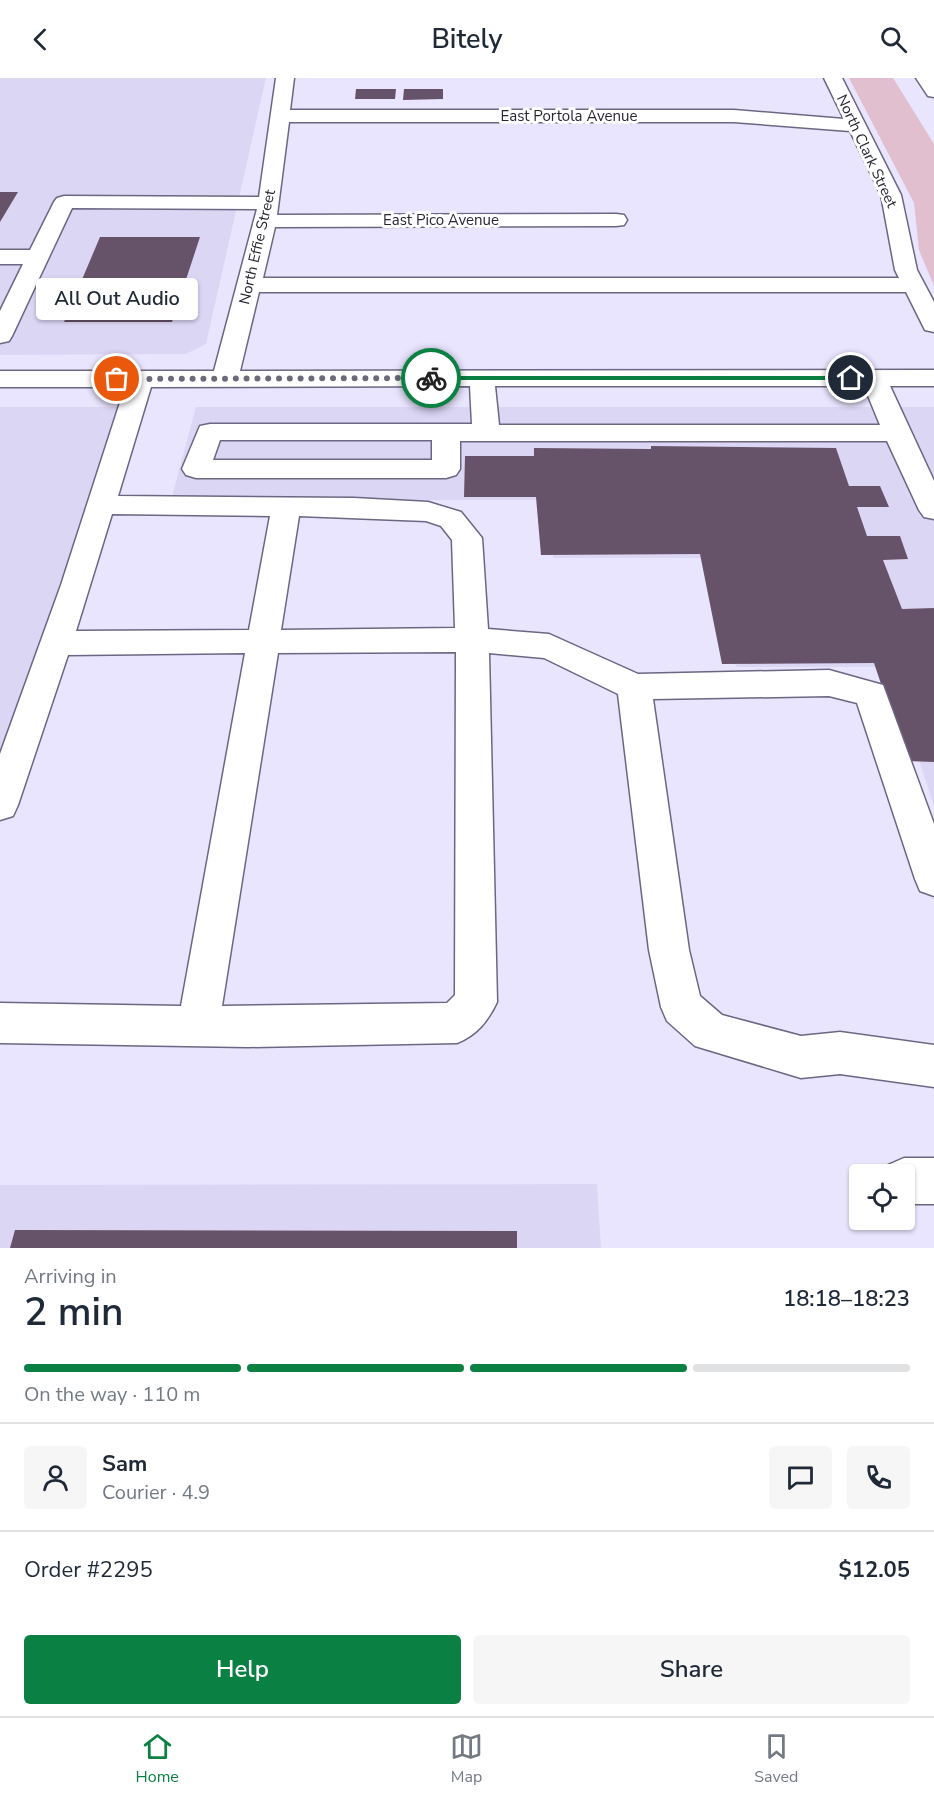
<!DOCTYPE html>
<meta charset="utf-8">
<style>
:root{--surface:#fff;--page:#f6f6f7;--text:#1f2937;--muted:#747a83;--line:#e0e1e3;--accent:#0b8043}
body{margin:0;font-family:"Nunito Sans",sans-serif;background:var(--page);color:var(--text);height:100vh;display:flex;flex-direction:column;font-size:22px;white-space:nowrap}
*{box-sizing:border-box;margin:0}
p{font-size:20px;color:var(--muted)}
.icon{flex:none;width:33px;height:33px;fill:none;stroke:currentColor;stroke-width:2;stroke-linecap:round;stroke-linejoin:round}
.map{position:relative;height:1170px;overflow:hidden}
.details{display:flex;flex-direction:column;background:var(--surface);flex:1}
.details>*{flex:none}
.fabs{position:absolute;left:849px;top:1086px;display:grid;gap:12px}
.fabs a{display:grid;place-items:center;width:66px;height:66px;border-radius:6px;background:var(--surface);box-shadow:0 2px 4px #0004;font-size:30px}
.pin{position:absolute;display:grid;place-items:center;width:51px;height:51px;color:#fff;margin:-26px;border:3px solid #fff;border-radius:50%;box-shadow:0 2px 6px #0007}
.courier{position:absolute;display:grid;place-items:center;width:60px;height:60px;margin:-30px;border:4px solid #0b8043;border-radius:50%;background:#fff;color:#222;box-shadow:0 2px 8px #0007}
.bubble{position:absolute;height:42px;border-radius:6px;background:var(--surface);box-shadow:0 2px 4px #0004;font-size:20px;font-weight:600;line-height:42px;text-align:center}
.overview em{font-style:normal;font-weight:600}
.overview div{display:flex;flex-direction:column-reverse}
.overview{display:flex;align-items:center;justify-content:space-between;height:102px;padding:0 24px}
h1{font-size:39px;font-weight:600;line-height:45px}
.bar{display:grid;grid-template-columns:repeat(4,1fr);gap:9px 6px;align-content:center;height:72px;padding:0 24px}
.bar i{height:8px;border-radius:4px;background:var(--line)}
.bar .on{background:var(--accent)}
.bar p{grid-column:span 4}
.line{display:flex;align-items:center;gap:15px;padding:0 24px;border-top:2px solid var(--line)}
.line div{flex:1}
.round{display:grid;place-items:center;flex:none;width:63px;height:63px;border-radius:6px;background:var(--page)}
.primary-button{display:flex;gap:12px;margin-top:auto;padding:12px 24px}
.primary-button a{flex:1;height:69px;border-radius:6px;background:var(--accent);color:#fff;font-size:24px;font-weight:600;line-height:69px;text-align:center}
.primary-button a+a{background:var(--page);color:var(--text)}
header{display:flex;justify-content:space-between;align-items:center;height:78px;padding:0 24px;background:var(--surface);font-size:27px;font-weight:600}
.tabs{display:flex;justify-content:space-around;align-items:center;height:84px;border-top:2px solid var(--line);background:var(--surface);font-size:16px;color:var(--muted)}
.tabs a{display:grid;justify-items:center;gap:3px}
.tabs .on{color:var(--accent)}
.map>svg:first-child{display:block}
.built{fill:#dcd6f5}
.green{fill:#e1bfcf}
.building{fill:#665369}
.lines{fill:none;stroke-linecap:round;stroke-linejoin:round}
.minor-casing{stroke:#6c6682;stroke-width:3}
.highway-casing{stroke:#6c6682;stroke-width:3}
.minor{fill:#fff;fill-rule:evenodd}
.highway{fill:#fff;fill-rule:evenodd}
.route{fill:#0b8043}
.done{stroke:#6c6979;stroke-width:6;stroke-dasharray:0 10.8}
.labels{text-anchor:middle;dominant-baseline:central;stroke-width:6;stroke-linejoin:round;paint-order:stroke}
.far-street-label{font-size:15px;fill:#282631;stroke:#fff}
</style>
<header><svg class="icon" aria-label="back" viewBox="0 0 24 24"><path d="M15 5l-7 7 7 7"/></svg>Bitely<svg class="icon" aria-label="search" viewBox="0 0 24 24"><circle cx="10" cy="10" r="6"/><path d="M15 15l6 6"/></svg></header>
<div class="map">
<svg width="934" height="1170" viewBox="0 0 934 1170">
<rect width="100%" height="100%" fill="#eae5ff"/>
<g class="built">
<path d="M0 0H266L206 266 186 276 0 277Z"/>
<path d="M0 329H122L0 680Z"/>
<path d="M196 329H934V728L888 589H736L713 480H553L549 422H171Z"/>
<path d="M597 1106 601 1170H0V1107Z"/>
</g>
<path class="green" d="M849 0H893L934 66V208L919 172 914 125Z"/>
<g class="building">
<path d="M356 11H396L395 21H355Z"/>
<path d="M404 11H443V21L403 22Z"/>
<path d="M0 114H18L0 144Z"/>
<path d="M100 159H200L172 244H64Z"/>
<path d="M651 368 836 370 849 408H880L889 429H857L867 458H900L908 481 883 482 902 531 934 530V684L907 683 874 585 722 586 700 476 541 477 536 419H464L465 378H534V370L651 371Z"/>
<path d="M15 1152 517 1153V1170H10Z"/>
</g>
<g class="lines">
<defs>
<g id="minor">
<path d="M276 0H294L290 32H734L844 41 824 0H842L901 117 917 192 934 224V254L925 252 906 214H259L240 293 934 292V308H890L934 403V441L924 439 919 432 887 363H460V391L456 397 446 400H196L186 397 182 391 200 348 210 346H472L470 308 151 309 118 418 354 420 428 424 461 434 482 460 488 551 549 556 638 596 829 592 883 607 934 746V818L920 813 915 801 857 625 829 618 653 621 689 872 700 918 722 937 801 958 840 954 934 967V1009L840 996 801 1000 695 968 667 943 661 929 649 872 618 616 544 580 489 575 497 924C488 943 477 957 457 965L248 969 0 965V925L181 928 245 575 68 577 18 727 13 738 0 742V676L61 507 125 309H0V293H214L257 131 72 130 12 258 9 263 0 265V233L23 186H0V172H30L54 124 57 120 64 118 259 119ZM289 44H734L850 53 881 117 895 192 899 200H263L275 149 616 148 624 147 627 142 624 137 616 136 277 137ZM495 308H864L880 347H499ZM220 362H432V382H213ZM112 436 270 438 249 552 76 553ZM299 438 426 443 441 448 452 462 455 550 281 552ZM456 574 455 917 447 925 222 928 278 575Z"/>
<path d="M904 1080H934V1126H904V1096H883L888 1087Z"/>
</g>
<path id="highway" d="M916 0H934V19L928 18Z"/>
</defs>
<use href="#minor" class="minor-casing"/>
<use href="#highway" class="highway-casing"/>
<use href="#minor" class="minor"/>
<use href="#highway" class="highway"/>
</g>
<path class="route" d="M431 298H851L855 300 851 302H428Z"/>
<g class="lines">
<path class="done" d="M117 301 431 300"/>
</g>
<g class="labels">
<g class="far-street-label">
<text x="569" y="38">East Portola Avenue</text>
<text transform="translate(867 73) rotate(65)">North Clark Street</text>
<text x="441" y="142">East Pico Avenue</text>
<text transform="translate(257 169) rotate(-77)">North Effie Street</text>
</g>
</g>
</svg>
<div class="fabs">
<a><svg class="icon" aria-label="locate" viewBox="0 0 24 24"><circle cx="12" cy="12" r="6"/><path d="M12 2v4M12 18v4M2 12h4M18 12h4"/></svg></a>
</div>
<div class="pin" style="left:117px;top:301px;background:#ea580c"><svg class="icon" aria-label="bag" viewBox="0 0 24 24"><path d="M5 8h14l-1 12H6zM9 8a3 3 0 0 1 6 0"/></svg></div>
<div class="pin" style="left:851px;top:300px;background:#1f2937"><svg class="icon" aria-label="home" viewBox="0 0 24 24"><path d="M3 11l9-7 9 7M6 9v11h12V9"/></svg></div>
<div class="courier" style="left:431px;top:300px"><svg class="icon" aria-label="bike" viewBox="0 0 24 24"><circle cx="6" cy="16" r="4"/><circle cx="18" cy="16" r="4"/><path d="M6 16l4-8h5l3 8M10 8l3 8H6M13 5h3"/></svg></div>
<div class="bubble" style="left:36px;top:200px;width:162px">All Out Audio</div>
</div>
<section class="details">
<div class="overview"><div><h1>2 min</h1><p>Arriving in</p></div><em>18:18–18:23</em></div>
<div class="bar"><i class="on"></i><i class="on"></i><i class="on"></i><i></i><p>On the way · 110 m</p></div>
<div class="line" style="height:108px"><a class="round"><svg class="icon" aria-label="person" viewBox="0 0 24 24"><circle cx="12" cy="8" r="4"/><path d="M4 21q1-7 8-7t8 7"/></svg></a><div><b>Sam</b><p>Courier · 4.9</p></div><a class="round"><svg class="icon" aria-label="chat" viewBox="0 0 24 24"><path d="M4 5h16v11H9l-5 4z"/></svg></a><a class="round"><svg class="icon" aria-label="phone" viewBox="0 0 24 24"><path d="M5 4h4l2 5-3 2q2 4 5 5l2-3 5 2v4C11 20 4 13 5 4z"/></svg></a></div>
<div class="line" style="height:78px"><div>Order #2295</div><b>$12.05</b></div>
<div class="primary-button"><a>Help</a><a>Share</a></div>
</section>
<nav class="tabs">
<a class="on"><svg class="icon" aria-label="home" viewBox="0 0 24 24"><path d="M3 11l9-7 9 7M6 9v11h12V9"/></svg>Home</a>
<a><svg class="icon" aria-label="map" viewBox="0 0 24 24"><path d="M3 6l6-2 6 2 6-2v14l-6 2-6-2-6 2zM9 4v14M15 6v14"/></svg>Map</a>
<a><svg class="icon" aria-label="saved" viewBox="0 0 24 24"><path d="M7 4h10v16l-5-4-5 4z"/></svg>Saved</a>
</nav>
